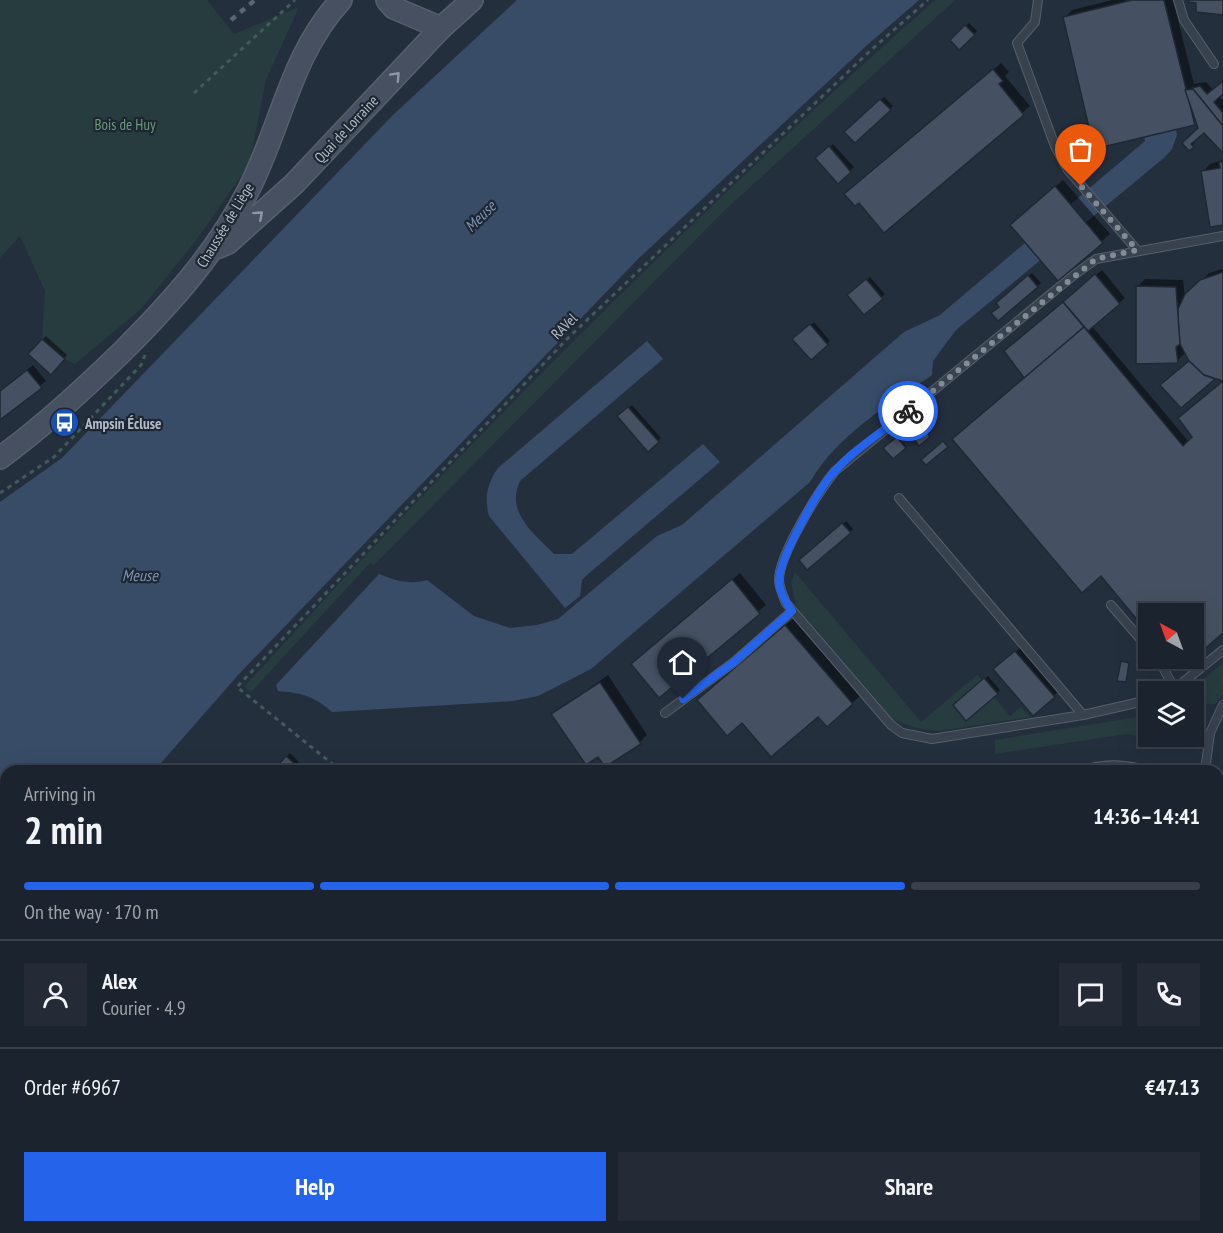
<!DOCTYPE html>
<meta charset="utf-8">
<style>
:root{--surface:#1b232e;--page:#242b36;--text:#f1f3f6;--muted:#a0a4aa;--line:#39404a;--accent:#2563eb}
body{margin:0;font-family:"PT Sans Narrow",sans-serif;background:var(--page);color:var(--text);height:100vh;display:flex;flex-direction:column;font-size:22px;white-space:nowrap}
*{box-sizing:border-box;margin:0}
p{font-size:20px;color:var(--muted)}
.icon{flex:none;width:33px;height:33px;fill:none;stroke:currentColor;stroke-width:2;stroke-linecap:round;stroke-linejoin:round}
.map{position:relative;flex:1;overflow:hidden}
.panel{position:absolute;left:0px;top:765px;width:1224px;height:468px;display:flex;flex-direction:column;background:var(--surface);border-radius:18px 18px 0 0;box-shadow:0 6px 24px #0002,0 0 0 2px var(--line)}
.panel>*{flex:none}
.needle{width:39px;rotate:319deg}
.buttons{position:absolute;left:1138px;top:603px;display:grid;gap:12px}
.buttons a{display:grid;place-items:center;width:66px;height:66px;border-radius:0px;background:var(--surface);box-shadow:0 6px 24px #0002,0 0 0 2px var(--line);font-size:30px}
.pin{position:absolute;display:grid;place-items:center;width:51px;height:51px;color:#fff;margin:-62px -26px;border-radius:50% 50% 50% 0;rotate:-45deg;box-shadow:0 0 6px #0007}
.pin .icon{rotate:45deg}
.courier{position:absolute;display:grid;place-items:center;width:60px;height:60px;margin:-30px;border:4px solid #2563eb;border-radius:50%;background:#fff;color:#222;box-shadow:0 2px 8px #0007}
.summary em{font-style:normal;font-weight:700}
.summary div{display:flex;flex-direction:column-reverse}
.summary{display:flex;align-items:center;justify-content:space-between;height:102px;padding:0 24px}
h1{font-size:39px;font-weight:700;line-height:45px}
.bar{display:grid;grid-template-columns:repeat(4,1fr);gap:9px 6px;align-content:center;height:72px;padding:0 24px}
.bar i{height:8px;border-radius:4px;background:var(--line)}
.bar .current{background:var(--accent)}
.bar p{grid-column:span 4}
.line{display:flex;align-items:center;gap:15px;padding:0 24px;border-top:2px solid var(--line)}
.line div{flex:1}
.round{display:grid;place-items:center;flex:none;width:63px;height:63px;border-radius:0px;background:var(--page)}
.action{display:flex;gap:12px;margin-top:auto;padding:12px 24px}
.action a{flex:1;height:69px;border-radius:0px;background:var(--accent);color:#fff;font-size:24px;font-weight:700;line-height:69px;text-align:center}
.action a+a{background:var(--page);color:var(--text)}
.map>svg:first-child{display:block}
.green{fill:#263c3f}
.water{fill:#394c67}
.shadow{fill:#0007}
.building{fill:#455162;stroke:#1f2835;stroke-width:1.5}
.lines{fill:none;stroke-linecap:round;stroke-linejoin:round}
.lane-casing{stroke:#565f6c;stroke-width:10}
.street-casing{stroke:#565f6c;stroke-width:18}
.secondary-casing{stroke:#565f6c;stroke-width:24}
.path{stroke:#44595c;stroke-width:3;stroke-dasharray:4.5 4.5;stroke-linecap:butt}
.lane{stroke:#38414e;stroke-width:8}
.street{stroke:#38414e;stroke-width:15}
.secondary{stroke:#465061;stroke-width:21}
.rail{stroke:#5a6575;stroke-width:4.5;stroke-dasharray:6 6;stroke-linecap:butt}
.oneway{stroke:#8e96a5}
.done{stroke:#828b98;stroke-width:6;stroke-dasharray:0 10.8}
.route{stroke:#2563eb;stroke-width:8}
.labels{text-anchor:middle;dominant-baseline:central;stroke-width:4.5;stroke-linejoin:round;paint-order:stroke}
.park-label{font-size:15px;fill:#6b9a76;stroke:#1d2633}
.street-label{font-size:15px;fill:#b4bcc9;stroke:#1d2633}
.poi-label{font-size:15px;font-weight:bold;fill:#b4bcc9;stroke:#1d2633;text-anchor:start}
.water-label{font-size:16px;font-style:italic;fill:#7c92b1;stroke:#1d2633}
</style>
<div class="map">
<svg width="1223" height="1233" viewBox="0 0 1223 1233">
<rect width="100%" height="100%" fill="#242f3e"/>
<g class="green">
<path d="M0 0H207L234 34 299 7 266 80 249 165 197 239 141 309 75 364 65 359 42 339 45 291 20 236 0 258Z"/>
<path d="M935 0H955L725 210 374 565 370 563 251 692 244 687C463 446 692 216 935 0Z"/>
<path d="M795 572 921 722 977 675 982 680 953 705 966 721 994 697 1010 716 1021 707 1030 717 939 731 917 728 893 720 796 606 791 583Z"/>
<path d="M1223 663V694L1215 704C1206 706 1197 702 1194 693L1198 684Z"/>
<path d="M1149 715V736H1194V722L1199 726 1198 746 1127 734 995 754V740Z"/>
<path d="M948 1227H1068L1076 1233H955Z"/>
</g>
<g class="water">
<path d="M517 0H919L865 47 638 259 239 674 154 771H6V946L0 954V502L62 458 393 115Z"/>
<path d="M1125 0H1151L1177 135 1172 149 1165 157 956 330 933 361 932 375C888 405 837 435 810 482L591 669 538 696 513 701 332 712C314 696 302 693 278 691L276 685 379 574C397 581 409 585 427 580L474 616 510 628 537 625 558 619 657 536 682 525 904 332 940 315 1145 141Z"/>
<path d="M647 341 663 359 520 481C505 513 534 533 554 554H572L703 444 720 462 587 575 582 580 580 596 565 608 489 516C484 498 487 484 498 468Z"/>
</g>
<g class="shadow">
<path d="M1112 0H1173L1194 84 1206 82 1213 90 1223 82V92L1219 96 1223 101V151L1204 131 1189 149 1184 143 1199 128 1197 121 1095 147 1065 17 1072 10Z"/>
<path d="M969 23 977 31 959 48 952 40Z"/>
<path d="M1001 63 1009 72 1005 76 1030 106 885 231 859 201 854 187Z"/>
<path d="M884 97 893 106 855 141 846 132Z"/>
<path d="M833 144 854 167 838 182 817 158Z"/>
<path d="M1223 160V224L1203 172 1210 164Z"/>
<path d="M1063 180 1110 234 1058 279 1019 218Z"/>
<path d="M1223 269V379L1215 377 1181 406 1190 360 1186 352 1177 361 1137 287 1145 279 1183 280 1185 297 1209 273Z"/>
<path d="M1102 270 1125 298 1092 326 1189 442 1223 381V631L1194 656V614H1149V631L1011 346Z"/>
<path d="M1032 273 1041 283 998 319 1001 300Z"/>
<path d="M870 277 885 294 864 313 849 295Z"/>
<path d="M814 322 830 341 811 358 794 339Z"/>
<path d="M46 336 67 355 51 373 30 354Z"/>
<path d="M33 365 46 381 0 418V392Z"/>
<path d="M632 405 661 438 648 450 619 416Z"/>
<path d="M899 437 906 446 893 457 886 448Z"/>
<path d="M846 521 853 529 850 532 804 557Z"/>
<path d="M740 573 766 605 659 696 640 657Z"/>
<path d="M793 619 860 696 852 703 818 715 742 721 706 693Z"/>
<path d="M1021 647 1059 691 1054 696 1001 664Z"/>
<path d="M608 675 647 735 640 742 599 755 553 714Z"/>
<path d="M988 676 1000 690 997 693 958 702Z"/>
<path d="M290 753 299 762 291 771H274Z"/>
<path d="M743 1227H769L772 1228 769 1233H739Z"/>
</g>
<g class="building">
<path d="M1132 0H1164L1195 125 1094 149 1063 17Z"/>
<path d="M1189 0H1223V15L1196 12V3L1188 2Z"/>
<path d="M965 25 975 35 959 50 950 40Z"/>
<path d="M993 69 1003 81 999 84 1024 115 884 233 859 203 855 206 844 194Z"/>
<path d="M1223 81V94L1214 102 1223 113V126L1192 88 1200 86 1207 94Z"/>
<path d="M1193 89 1223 126V153L1204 133 1191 144 1194 147 1189 151 1182 143 1198 128 1185 90Z"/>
<path d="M880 99 891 110 855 143 844 132Z"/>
<path d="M829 146 851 172 838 184 815 158Z"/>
<path d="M1219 162H1223V225L1210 227 1201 171 1220 168Z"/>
<path d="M1055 186 1103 243 1058 281 1010 225Z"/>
<path d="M1223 272V381L1204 375 1189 361 1180 344 1178 318V309L1185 294 1200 280Z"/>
<path d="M1095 274 1120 304 1088 331 1063 302Z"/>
<path d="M1028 275 1038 287 998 321 991 313 999 307 996 303Z"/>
<path d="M866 279 883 299 864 315 847 295Z"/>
<path d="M1136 286 1176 287 1180 344 1176 347 1178 363 1136 364Z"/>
<path d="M1063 302 1084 327 1025 379 1004 351Z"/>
<path d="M810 324 828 345 811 360 792 339Z"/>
<path d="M1084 327 1183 446 1192 437 1178 418 1223 381V633L1194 658V614H1149V634L1101 576 1082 593 952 439Z"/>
<path d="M42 339 65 359 51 375 28 354Z"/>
<path d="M1189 361 1204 375 1215 379 1181 408 1160 385Z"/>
<path d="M27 370 42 388 0 420V391Z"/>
<path d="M628 407 659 442 648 452 617 416Z"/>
<path d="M923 428 930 437 919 446 912 437Z"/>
<path d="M897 437 906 448 893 459 883 448Z"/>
<path d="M943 441 948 447 926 465 921 460Z"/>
<path d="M842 523 851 533 807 570 799 560Z"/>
<path d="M732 579 760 614 659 698 631 664Z"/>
<path d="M785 625 853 704 827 727 818 717 771 757 742 723 727 736 697 700Z"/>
<path d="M1015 651 1055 697 1033 716 993 669Z"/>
<path d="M1170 658H1193L1179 670Z"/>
<path d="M1121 661 1129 663 1126 682 1117 681Z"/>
<path d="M984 678 998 694 966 721 953 705Z"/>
<path d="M600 682 641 744 605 767 598 757 586 765 551 714Z"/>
<path d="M286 756 297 766 292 771H273Z"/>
<path d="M6 1123V1138L0 1146V1131Z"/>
<path d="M751 1227 760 1233H738L741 1227Z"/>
</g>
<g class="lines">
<defs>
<g id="lane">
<path d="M1038 0 1035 22 1017 43 1055 146 1068 170 1137 250"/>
<path d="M1178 0 1184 20 1214 64"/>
<path d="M899 498 1083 715"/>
<path d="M1111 605 1149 649"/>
<path d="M1158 658 1175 690"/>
<path d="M1171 692 1223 650"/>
<path d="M1149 700 1083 715 932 739 902 733 891 725 786 603C783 596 779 587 779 580 779 555 818 492 835 471L1074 275 1096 259 1223 236"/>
<path d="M665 713 734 662 792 611"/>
<path d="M1082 771C1103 763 1126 764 1148 771"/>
<path d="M1205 771 1210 733 1223 705"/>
<path d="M1120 1227 1123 1233"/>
<path d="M1169 1227 1180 1233"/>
<path d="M1139 1233 1145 1227"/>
</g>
<g id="street">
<path d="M908 1227 916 1233"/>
<path d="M33 1233 37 1227"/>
</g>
<g id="secondary">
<path d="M387 0 394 8 441 28"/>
<path d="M219 247 228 243 294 184 441 28 472 0"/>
<path d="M0 458C44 426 84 389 123 351 172 302 216 253 248 191 281 127 291 54 341 0"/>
</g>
</defs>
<use href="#lane" class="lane-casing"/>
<use href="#street" class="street-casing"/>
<use href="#secondary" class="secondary-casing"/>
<g class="path">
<path d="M194 93 295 0"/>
<path d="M0 493 54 457 141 365 145 355"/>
<path d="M341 771 237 687 566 340 871 50 928 0"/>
</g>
<use href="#lane" class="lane"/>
<use href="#street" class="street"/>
<use href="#secondary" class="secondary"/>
<path class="rail" d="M231 20 255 0"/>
</g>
<defs><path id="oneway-chevron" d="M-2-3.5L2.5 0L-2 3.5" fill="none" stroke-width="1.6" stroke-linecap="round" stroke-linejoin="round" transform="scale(1.5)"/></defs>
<g class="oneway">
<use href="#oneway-chevron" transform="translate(396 76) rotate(-47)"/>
<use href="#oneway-chevron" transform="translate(259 215) rotate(-42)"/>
</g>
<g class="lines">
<path class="done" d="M908 411 1096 259 1137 250 1081 186"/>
<path class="route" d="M683 699 734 662 792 611C786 603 780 593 779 582 777 562 819 488 834 472 854 449 884 431 908 411"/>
</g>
<defs>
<symbol id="bus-disc" viewBox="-11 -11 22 22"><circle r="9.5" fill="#1a4fb4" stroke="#1d2633"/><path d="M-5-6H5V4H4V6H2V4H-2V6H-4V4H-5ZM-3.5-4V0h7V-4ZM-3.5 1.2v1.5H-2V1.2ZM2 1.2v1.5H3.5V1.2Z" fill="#fff"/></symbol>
</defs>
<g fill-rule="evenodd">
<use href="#bus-disc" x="48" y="406" width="33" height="33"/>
</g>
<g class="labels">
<g class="park-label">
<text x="125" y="124">Bois de Huy</text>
</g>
<g class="street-label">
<text transform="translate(346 129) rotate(-47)">Quai de Lorraine</text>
<text transform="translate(225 225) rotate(-59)">Chaussée de Liège</text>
<text transform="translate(564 326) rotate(-45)">RAVel</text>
</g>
<g class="poi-label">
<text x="85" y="423">Ampsin Écluse</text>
</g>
<g class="water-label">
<text transform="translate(480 216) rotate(-45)">Meuse</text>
<text x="140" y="575">Meuse</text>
</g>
</g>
</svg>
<div class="buttons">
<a><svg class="needle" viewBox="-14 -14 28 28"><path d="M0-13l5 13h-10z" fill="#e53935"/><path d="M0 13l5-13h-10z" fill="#a0a4aa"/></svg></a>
<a><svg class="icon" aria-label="layers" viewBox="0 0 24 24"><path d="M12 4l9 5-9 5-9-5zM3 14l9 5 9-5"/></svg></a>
</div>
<div class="pin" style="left:1081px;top:186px;background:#ea580c"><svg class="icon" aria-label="bag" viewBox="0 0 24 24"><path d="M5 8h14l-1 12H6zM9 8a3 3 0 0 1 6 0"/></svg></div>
<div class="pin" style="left:683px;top:699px;background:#1f2937"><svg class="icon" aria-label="home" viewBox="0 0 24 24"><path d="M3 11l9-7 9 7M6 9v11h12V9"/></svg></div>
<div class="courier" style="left:908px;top:411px"><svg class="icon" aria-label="bike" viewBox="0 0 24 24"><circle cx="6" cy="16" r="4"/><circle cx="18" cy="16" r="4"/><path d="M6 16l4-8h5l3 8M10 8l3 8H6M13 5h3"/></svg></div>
<section class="panel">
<div class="summary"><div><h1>2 min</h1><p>Arriving in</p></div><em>14:36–14:41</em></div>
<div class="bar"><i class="current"></i><i class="current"></i><i class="current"></i><i></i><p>On the way · 170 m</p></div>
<div class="line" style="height:108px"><a class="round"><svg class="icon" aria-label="person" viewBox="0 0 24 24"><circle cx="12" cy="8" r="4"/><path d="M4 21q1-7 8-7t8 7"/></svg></a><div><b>Alex</b><p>Courier · 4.9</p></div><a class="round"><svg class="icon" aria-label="chat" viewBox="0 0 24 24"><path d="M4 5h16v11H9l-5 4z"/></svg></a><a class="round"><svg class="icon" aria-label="phone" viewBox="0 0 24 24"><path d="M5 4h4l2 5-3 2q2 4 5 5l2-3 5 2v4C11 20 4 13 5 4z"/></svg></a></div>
<div class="line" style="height:78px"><div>Order #6967</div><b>€47.13</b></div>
<div class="action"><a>Help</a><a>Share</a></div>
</section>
</div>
